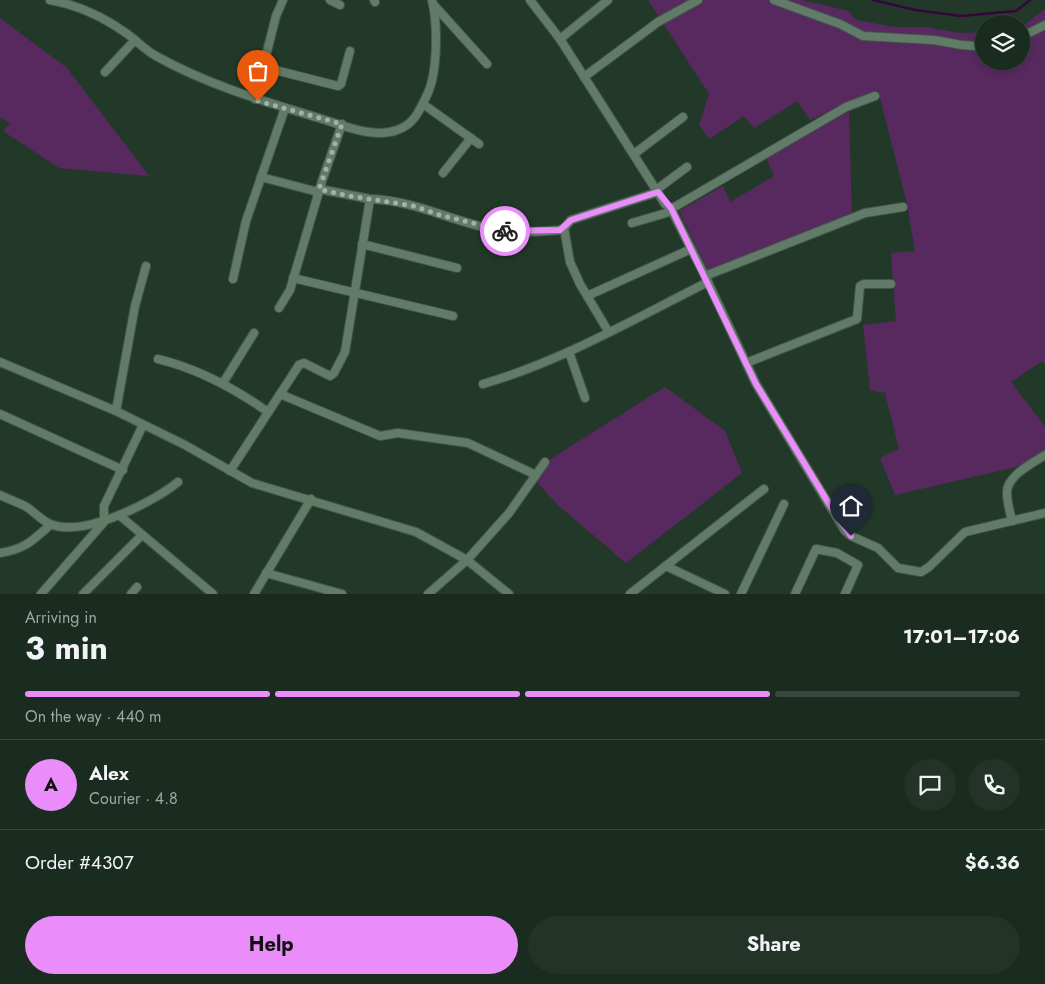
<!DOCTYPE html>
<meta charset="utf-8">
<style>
:root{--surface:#1a2b1f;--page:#233328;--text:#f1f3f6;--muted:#9fa7a4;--line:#38473d;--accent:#eb8cfb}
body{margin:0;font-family:Jost,sans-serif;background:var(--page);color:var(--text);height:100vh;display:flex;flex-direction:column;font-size:19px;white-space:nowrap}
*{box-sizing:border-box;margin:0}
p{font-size:16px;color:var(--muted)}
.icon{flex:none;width:28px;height:28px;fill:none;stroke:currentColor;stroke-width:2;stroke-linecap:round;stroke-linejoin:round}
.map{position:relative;height:594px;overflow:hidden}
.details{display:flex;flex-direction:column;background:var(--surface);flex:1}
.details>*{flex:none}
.fabs{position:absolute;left:975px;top:15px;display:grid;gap:10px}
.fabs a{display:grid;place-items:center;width:55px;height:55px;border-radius:50%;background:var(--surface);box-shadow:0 2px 8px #0003,0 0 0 1px var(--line);font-size:25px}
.pin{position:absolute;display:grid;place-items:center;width:42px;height:42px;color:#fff;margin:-51px -21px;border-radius:50% 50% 50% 0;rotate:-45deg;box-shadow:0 0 5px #0007}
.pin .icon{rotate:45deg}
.courier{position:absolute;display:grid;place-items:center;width:50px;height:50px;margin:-25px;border:4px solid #eb8cfb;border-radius:50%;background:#fff;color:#222;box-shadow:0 1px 6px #0007}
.headline em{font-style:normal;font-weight:700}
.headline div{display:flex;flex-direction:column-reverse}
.headline{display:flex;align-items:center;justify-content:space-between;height:85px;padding:0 25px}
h1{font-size:32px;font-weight:700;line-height:38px}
.bar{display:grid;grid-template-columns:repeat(4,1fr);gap:8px 5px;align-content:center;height:60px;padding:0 25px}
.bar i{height:6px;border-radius:4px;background:var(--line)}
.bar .selected{background:var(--accent)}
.bar p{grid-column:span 4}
.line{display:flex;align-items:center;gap:12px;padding:0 25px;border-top:1px solid var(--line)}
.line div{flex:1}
.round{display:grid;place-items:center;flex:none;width:52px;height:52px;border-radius:26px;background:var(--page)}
.button{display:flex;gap:10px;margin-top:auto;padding:10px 25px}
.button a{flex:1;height:58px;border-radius:30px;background:var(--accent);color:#111;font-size:20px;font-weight:700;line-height:58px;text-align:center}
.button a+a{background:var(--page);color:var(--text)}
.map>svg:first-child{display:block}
.green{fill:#57295f}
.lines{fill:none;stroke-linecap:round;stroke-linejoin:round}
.stream{stroke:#34063b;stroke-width:2.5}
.street-casing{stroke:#425749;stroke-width:10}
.street{stroke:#627b69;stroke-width:8}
.done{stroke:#a1b3a6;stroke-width:5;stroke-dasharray:0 9}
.route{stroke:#eb8cfb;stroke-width:6}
</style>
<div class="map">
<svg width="1045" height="594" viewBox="0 0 1045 594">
<rect width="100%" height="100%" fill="#223929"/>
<g class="green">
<path d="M648 0H802L848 11 856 20 895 27H925L960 33 984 32V61H1021V27L1045 9V365L1042 361 1011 382 1045 427V449L1041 455 1016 467 895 495 880 458 899 449 885 393 870 390 863 325 896 321 891 253 915 251 907 204 878 90 810 120 797 101 754 128 744 116 709 139 699 125 709 94Z"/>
<path d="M0 18 67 68 149 176 59 168 3 131 10 123 0 117Z"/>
<path d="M849 111 852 215 708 270 679 211 723 186 730 202 774 176 766 157Z"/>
<path d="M665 387 725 431 742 473 626 563 558 505 536 481 552 458Z"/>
</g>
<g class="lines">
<path class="stream" d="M873 0 915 10 961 16 1016 11 1030 0"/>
<defs>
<g id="street">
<path d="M50 0C79 5 102 16 126 33 136 40 145 50 156 56 208 85 263 101 319 118 342 125 373 139 397 130 413 125 419 112 426 97 438 75 438 25 432 0"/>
<path d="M330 0 340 5"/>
<path d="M374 0 375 2"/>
<path d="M530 0 560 39 665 204 671 209 846 107 875 96"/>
<path d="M774 0 840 24 863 36 934 40 962 45 975 46 984 42"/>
<path d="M433 4 487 64"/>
<path d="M1021 37 1045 25"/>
<path d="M560 39 608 0"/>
<path d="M263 67 338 86 341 84 350 51"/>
<path d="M105 72 135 40"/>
<path d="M584 77 658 22 698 0"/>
<path d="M255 99 276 16 283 0"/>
<path d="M423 104 479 144"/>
<path d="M634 154 683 117"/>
<path d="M443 173 471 138"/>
<path d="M261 177 318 192"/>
<path d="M656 190 687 167"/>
<path d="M370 199C416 200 457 224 502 231 521 234 541 231 560 230L564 228 571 220 658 192"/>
<path d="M632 223 666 213 671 209 705 276 865 213 903 207"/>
<path d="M564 228 570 262 580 284 608 331"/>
<path d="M362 244 457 268"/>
<path d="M705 276 756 384 845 531 851 536 878 548 898 568 921 572 929 567 965 532 1045 513"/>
<path d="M293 278 453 316"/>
<path d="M233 279 246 221 285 108"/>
<path d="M587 296 691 249"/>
<path d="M279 308 290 290 322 181 342 124"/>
<path d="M569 352 585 398"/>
<path d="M158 359C199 369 234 388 268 412"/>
<path d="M0 362 116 411 185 445 252 483 416 532 467 560 509 594"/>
<path d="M746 363 857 319 860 286 864 284H891"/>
<path d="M223 383 254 333"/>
<path d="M483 384C562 361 634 319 708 282"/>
<path d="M280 394 380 436 398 433 468 443 536 475"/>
<path d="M116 411 135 306 146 266"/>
<path d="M0 414 123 470"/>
<path d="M230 471 299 365 304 363 330 376 334 373 345 352 370 199 319 189"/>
<path d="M0 495C8 499 17 502 25 506 34 511 40 520 50 524 83 538 152 503 178 482"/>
<path d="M119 515 213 594"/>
<path d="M1012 521C1010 512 1007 502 1007 493 1006 476 1033 463 1045 455"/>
<path d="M0 553C25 549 32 541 50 525"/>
<path d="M666 566 725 594"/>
<path d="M266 573 342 594"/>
<path d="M41 594 104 522V506L143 425"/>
<path d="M83 594 141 536"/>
<path d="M131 594 137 587"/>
<path d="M254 594 311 499"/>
<path d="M428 594 467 560 509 513 545 462"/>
<path d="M630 594 764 489"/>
<path d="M741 594 784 504"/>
<path d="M795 594 816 549 837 553 858 565 845 594"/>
</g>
</defs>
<use href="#street" class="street-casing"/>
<use href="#street" class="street"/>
</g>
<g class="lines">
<path class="done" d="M258 101 342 124 319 189 344 195 414 206 440 215 505 231"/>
<path class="route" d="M505 231 560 230 571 220 658 192 671 208 756 384 837 517 851 536"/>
</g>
</svg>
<div class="fabs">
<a><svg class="icon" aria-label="layers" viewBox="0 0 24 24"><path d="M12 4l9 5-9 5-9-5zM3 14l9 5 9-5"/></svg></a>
</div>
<div class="pin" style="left:258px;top:101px;background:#ea580c"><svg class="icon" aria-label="bag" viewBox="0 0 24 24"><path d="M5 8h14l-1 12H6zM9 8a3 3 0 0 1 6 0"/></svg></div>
<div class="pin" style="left:851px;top:536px;background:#1f2937"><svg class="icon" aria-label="home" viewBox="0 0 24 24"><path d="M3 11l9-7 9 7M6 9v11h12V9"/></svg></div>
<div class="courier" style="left:505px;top:231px"><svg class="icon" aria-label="bike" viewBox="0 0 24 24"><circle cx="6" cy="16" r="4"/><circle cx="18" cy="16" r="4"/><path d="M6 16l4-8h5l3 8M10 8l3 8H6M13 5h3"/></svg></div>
</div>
<section class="details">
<div class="headline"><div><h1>3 min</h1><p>Arriving in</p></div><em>17:01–17:06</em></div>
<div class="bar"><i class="selected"></i><i class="selected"></i><i class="selected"></i><i></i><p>On the way · 440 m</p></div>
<div class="line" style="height:90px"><b class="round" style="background:var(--accent);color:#111">A</b><div><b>Alex</b><p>Courier · 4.8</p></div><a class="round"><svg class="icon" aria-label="chat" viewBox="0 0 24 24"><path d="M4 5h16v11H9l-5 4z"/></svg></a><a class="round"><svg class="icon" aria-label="phone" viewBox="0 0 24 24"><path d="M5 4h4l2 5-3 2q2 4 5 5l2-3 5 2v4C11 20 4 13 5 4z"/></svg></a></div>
<div class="line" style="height:65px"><div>Order #4307</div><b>$6.36</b></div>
<div class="button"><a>Help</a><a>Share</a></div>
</section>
